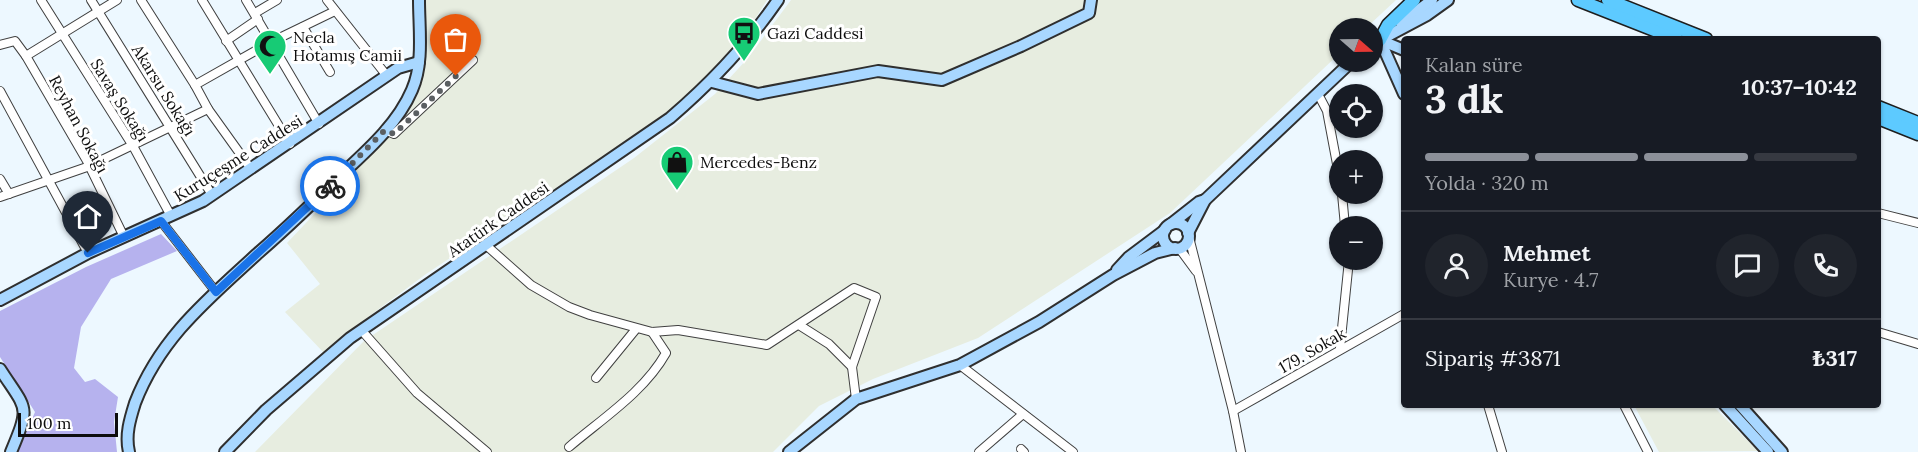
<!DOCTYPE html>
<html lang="tr">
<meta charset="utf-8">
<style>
:root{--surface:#171b24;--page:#20242c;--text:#f1f3f6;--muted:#9ea1a6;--line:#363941;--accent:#8c9099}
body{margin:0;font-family:Lora,serif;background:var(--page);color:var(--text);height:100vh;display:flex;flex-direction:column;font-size:22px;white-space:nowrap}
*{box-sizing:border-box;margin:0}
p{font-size:20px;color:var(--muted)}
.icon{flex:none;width:33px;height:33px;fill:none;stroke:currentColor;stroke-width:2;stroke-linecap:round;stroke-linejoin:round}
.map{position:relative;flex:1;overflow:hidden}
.sheet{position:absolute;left:1401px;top:36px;width:480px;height:372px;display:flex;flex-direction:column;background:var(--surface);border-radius:6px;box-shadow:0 2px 4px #0004}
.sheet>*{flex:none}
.needle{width:39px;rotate:110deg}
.fabs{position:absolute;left:1329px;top:18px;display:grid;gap:12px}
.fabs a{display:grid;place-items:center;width:54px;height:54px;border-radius:50%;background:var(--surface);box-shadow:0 2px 4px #0004;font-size:30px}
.scale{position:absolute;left:18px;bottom:15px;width:100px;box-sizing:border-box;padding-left:6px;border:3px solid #0d0d0d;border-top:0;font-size:16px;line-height:21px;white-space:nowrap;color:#0d0d0d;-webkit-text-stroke:4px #fff;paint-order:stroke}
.pin{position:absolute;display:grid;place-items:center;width:51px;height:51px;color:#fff;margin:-62px -26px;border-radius:50% 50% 50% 0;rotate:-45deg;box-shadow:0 0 6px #0007}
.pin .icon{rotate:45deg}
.courier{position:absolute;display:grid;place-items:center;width:60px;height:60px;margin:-30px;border:4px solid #1a73e8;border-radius:50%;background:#fff;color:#222;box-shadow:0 2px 8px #0007}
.headline em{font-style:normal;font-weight:700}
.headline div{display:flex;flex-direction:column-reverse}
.headline{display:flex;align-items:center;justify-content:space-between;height:102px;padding:0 24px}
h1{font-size:39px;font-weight:700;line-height:45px}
.bar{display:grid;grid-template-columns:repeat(4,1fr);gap:9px 6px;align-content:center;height:72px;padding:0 24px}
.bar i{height:8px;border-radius:4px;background:var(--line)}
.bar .selected{background:var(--accent)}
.bar p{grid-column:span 4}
.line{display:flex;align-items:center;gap:15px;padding:0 24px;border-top:2px solid var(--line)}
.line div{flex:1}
.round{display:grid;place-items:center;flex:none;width:63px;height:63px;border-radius:32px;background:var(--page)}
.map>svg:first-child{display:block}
.industrial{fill:#e7ede0}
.green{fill:#b6b2ee}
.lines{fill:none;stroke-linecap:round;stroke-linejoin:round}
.street-casing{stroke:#404040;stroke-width:10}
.secondary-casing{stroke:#2f2f2f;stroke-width:14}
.primary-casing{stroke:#1e1e1e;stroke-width:15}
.street{stroke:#fff;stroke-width:8}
.secondary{stroke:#a8d7ff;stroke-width:10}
.primary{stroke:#5dcaff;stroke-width:12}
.done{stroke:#5b5f62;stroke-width:6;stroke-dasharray:0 10.8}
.route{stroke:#1a73e8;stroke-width:8}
.labels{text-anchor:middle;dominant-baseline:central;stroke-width:6;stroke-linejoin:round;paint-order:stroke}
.poi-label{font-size:16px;fill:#0d0d0d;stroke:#fff;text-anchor:start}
.street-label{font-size:16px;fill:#0d0d0d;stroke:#fff}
</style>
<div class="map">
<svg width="1918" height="452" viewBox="0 0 1918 452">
<rect width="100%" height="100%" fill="#edf8ff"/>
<g class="industrial">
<path d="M426 0H767L752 24 711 72 660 119 426 274 352 329 324 353 285 312 320 284 287 243 405 118 421 85 426 50Z"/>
<path d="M791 0H1396L1366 28H1340L1339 54 1170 213 978 338 873 379 819 406 773 452H255L364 341 634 158 715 94 748 58Z"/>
<path d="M1634 405H1712L1758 451 1659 452Z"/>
</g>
<path class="green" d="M161 234 177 251 111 279 81 327 74 368 85 382 95 379 118 397 114 422 117 452H18L35 412 0 357V311L86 267Z"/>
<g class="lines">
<defs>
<g id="street">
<path d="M41 0 133 146 171 216"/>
<path d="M91 0 212 195"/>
<path d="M141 0 195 85"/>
<path d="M202 0 290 144"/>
<path d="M246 0 319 124"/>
<path d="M327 0 387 76"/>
<path d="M255 13 277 0"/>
<path d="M303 27 330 72"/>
<path d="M226 41 258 19"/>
<path d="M0 45 15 41 26 56 117 0"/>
<path d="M26 56 87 161 124 237"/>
<path d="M0 91 88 253"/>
<path d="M1318 94 1327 111 1340 180"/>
<path d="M385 130 394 134 473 60"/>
<path d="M251 169 208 109 195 85 271 42 335 11"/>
<path d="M0 179 9 194"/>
<path d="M1342 194 1345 226"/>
<path d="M0 197 87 167 208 109"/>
<path d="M1878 213 1918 223"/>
<path d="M161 221 216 292"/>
<path d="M1189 237 1233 411 1241 452"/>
<path d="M487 246 531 285 569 307 590 315 652 332 678 330 767 345 854 288 876 297 852 367 856 399"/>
<path d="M1179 248 1196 271"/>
<path d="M799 325 829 344 852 367"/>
<path d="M363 332 417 393 487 452"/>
<path d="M1878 332 1918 344"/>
<path d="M1340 348 1349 260"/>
<path d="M960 365 1073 452"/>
<path d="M596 378 636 329"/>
<path d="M1488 405 1502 452"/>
<path d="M1624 405 1648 452"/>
<path d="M1233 411 1404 314"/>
<path d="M569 447C603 418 644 392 666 353L652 332"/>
<path d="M1021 449 1024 452"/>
<path d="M979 452 1023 414"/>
</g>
<g id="secondary">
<path d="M1401 23 1432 0"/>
<path d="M1380 40 1427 15 1448 0"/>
<path d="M1380 40 1404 94"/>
<path d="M1380 40 1404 50"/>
<path d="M712 82 758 94 878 71 942 80 1021 46 1089 13 1091 0"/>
<circle cx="1176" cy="236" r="13"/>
<path d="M1171 224 1199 202 1205 200"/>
<path d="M1188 233 1205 200 1351 62"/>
<path d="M1117 270 1129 257 1165 230"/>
<path d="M0 300 88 253 203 201 398 68 419 62"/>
<path d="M0 369C27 411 31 404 11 452"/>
<path d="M1725 405 1768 452"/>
<path d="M1740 405 1782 452"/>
<path d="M129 452C125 435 130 419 135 403 160 338 207 300 257 254 287 228 315 201 343 173 369 149 398 123 412 90 424 63 419 29 419 0"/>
<path d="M225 452 266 410 350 338 670 118C712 82 747 45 778 0"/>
<path d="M789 452 856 399 960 365 1039 322 1113 275 1155 253 1175 248"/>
</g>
<g id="primary">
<path d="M1578 0 1677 39"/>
<path d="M1608 0 1706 39"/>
<path d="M1380 40 1388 25 1414 0"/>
<path d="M1878 107 1918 123"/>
<path d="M1878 118 1918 134"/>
</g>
</defs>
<use href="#street" class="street-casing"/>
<use href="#secondary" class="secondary-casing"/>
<use href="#primary" class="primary-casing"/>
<use href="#street" class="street"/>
<use href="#secondary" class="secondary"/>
<use href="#primary" class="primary"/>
</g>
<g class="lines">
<path class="done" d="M330 186 385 130 394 134 456 76"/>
<path class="route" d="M88 253 161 221 216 292 330 186"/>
</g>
<defs>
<symbol id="bus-pin" viewBox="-11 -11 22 30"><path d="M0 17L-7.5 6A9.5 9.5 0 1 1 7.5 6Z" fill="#17cb75" stroke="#fff"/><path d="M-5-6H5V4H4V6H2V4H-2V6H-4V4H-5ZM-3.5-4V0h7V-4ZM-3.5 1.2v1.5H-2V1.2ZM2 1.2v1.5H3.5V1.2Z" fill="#111"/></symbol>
<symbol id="mosque-pin" viewBox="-11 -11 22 30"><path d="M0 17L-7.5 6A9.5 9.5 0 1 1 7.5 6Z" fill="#17cb75" stroke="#fff"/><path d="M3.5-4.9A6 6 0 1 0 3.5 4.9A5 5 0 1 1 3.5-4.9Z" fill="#111"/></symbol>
<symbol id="shop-pin" viewBox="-11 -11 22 30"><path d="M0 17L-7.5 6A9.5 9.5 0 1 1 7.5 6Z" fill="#17cb75" stroke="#fff"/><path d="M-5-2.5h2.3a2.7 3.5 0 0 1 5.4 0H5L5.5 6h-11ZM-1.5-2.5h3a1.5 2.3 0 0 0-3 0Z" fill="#111"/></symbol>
</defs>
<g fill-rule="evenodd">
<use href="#bus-pin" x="725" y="14" width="38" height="52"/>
<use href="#mosque-pin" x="251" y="27" width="38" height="52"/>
<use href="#shop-pin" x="658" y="143" width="38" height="52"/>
</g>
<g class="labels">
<g class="poi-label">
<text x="767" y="33">Gazi Caddesi</text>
<text x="293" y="37">Necla<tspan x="293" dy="18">Hotamış Camii</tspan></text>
<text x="700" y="162">Mercedes-Benz</text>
</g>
<g class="street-label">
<text transform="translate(164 90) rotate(58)">Akarsu Sokağı</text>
<text transform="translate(120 100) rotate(58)">Savaş Sokağı</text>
<text transform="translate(79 124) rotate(62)">Reyhan Sokağı</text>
<text transform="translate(238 158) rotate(-32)">Kuruçeşme Caddesi</text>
<text transform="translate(498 219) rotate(-35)">Atatürk Caddesi</text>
<text transform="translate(1312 350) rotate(-30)">179. Sokak</text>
</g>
</g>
</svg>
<div class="fabs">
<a><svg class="needle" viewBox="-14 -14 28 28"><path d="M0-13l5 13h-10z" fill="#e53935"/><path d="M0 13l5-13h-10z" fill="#9ea1a6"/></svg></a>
<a><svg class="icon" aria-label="locate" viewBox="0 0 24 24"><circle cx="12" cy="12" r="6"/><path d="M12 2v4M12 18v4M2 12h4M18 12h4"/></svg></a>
<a>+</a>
<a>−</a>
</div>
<div class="scale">100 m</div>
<div class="pin" style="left:456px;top:76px;background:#ea580c"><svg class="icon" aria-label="bag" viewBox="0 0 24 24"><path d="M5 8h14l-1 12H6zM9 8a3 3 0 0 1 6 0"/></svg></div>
<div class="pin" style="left:88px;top:253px;background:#1f2937"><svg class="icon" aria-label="home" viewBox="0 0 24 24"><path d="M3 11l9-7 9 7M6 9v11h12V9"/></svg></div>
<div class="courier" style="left:330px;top:186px"><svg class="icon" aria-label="bike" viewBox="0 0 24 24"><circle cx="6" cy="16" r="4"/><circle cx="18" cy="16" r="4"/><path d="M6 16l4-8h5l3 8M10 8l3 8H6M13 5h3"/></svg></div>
<section class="sheet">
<div class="headline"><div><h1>3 dk</h1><p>Kalan süre</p></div><em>10:37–10:42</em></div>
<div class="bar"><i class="selected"></i><i class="selected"></i><i class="selected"></i><i></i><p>Yolda · 320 m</p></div>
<div class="line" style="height:108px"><a class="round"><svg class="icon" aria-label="person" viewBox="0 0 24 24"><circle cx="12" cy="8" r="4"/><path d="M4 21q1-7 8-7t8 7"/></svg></a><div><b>Mehmet</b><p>Kurye · 4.7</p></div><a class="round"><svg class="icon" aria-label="chat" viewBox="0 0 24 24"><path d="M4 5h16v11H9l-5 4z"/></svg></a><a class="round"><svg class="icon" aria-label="phone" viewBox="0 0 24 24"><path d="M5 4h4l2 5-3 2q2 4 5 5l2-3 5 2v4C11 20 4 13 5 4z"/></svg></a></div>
<div class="line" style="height:78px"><div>Sipariş #3871</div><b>₺317</b></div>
</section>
</div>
